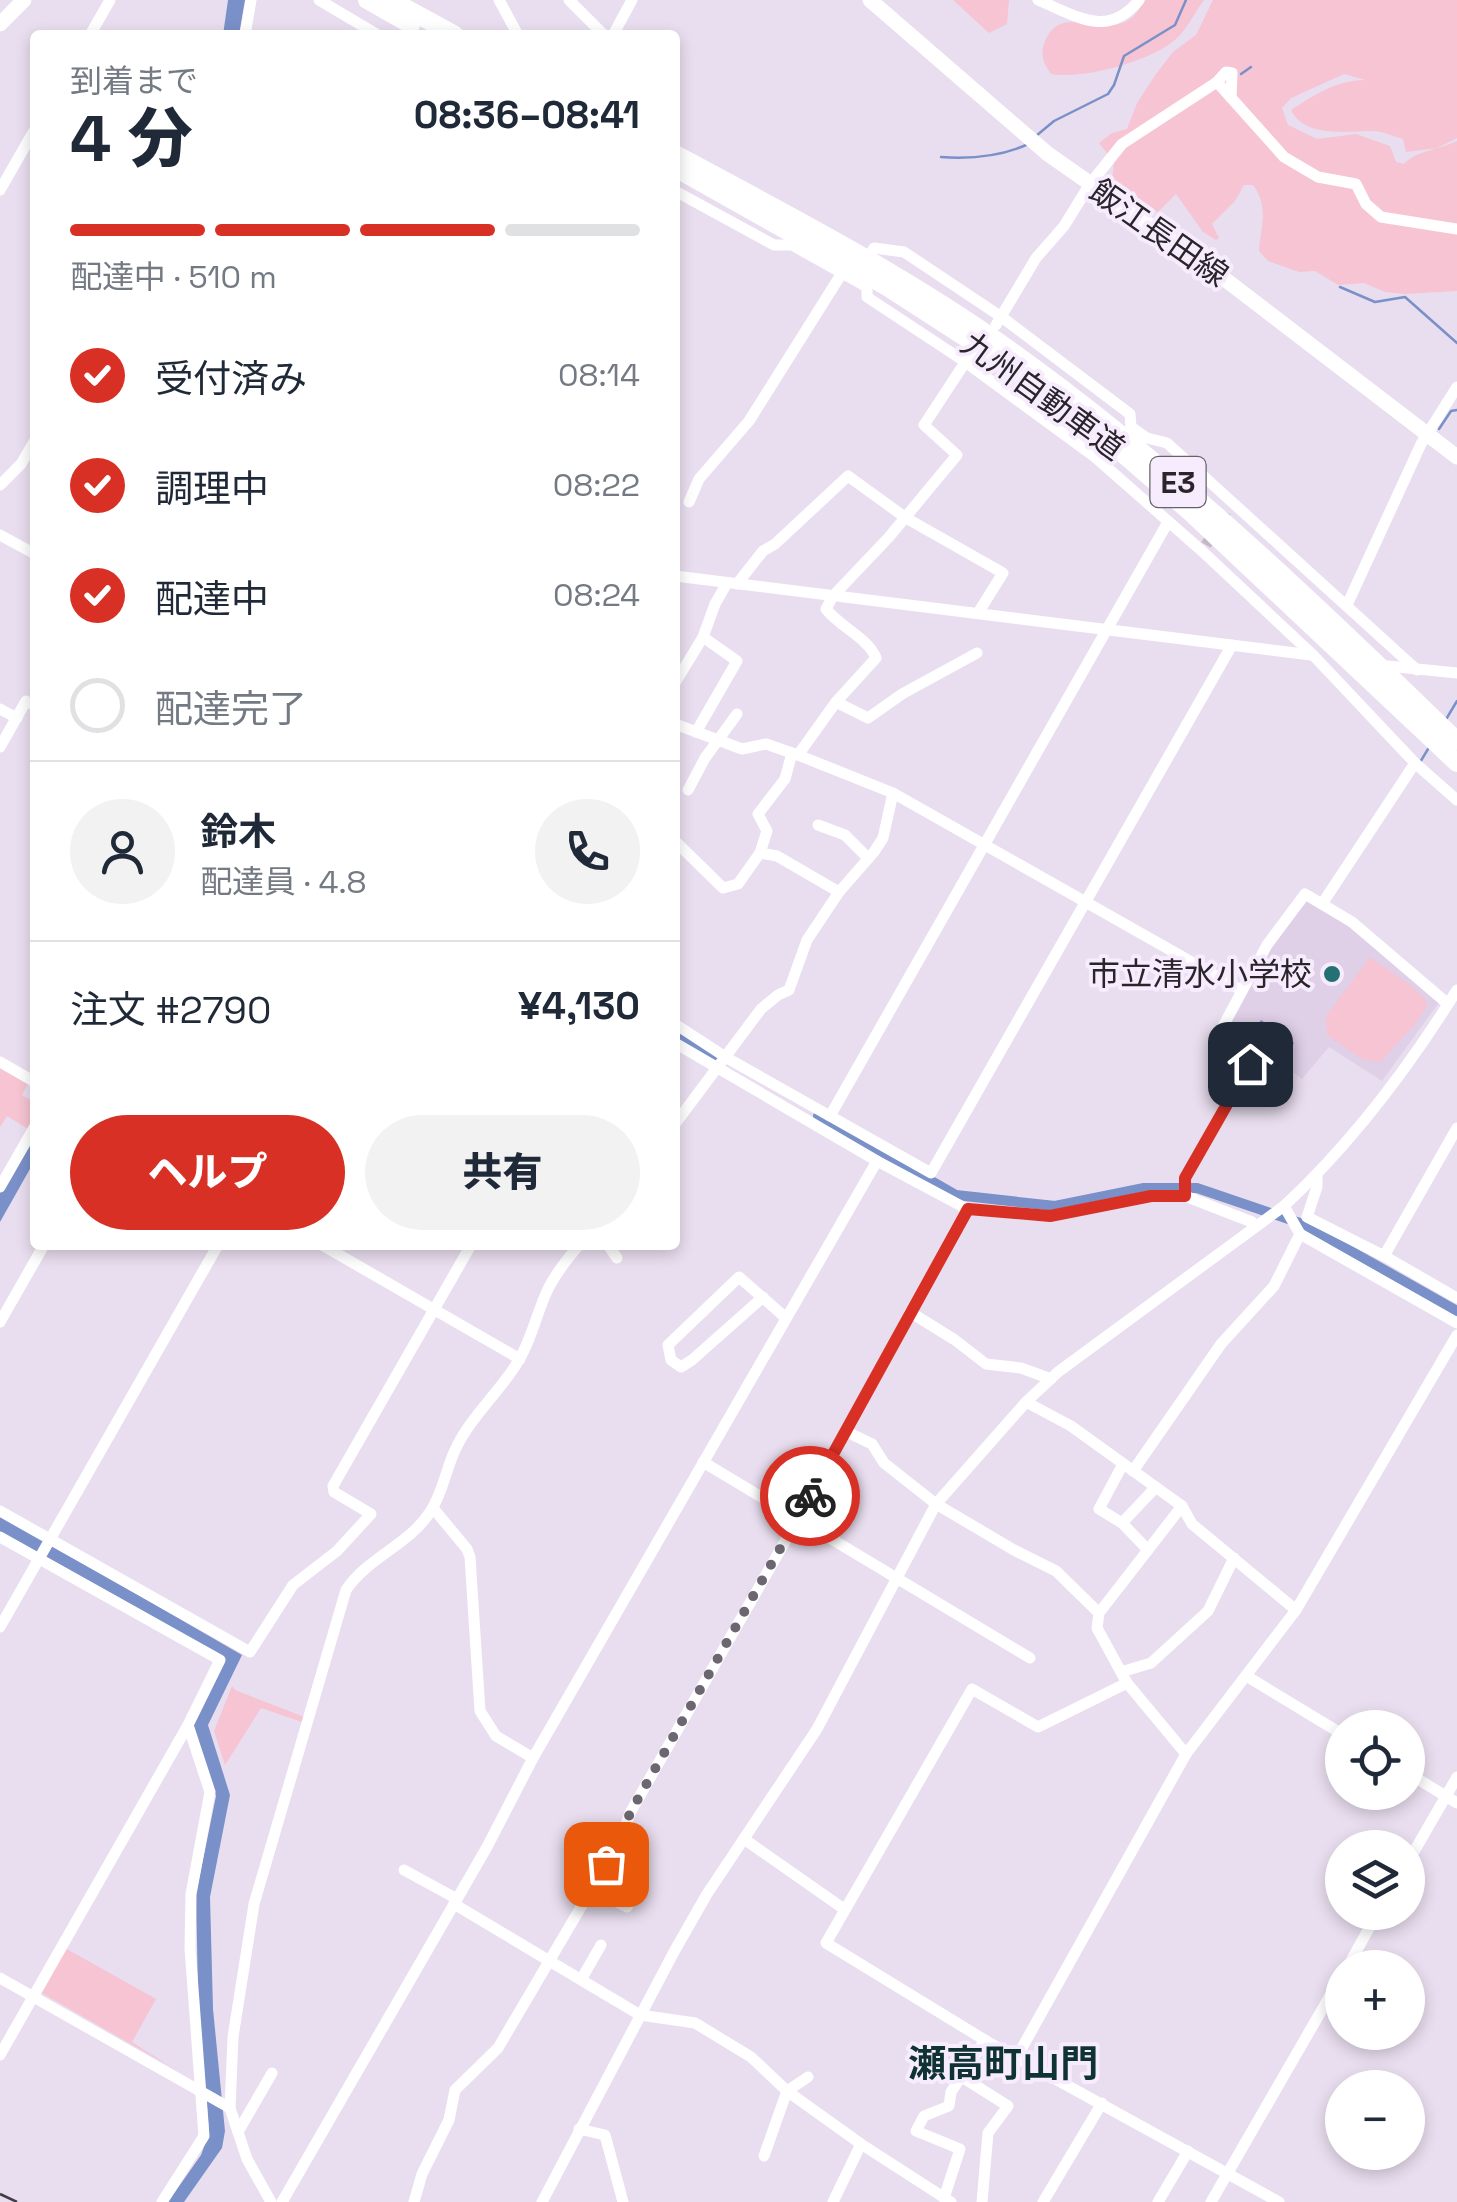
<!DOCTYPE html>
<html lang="ja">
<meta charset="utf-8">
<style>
:root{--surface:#fff;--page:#f2f2f3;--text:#1f2937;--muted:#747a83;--line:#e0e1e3;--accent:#d93025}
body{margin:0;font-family:"Space Grotesk","Noto Sans JP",sans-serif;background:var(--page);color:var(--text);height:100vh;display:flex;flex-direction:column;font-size:38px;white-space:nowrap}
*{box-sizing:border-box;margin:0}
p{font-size:32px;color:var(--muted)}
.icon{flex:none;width:55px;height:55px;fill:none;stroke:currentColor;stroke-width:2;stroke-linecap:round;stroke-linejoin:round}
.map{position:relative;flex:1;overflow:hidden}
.side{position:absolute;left:30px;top:30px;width:650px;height:1220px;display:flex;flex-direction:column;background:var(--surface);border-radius:10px;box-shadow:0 5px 15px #0003}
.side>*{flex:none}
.controls{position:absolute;left:1325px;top:1710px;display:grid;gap:20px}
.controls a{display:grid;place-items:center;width:100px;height:100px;border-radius:50%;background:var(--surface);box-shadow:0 5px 15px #0003;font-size:50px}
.pin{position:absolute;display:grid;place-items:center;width:85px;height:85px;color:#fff;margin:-42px;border-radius:20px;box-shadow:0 5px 15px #0006}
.courier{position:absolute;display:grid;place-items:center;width:100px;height:100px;margin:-50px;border:8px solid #d93025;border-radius:50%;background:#fff;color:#222;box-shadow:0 2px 12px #0007}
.head em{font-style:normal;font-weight:800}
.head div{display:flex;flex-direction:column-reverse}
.head{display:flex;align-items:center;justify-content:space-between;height:170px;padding:0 40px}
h1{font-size:65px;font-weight:800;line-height:75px}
.bar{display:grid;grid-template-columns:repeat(4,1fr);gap:15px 10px;align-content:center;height:120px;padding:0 40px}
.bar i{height:12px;border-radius:8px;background:var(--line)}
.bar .on{background:var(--accent)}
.bar p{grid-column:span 4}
.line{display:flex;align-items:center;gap:25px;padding:0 40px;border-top:2px solid var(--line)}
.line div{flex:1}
.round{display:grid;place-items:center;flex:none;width:105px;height:105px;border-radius:52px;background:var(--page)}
ol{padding:0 40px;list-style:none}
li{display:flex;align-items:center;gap:30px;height:110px}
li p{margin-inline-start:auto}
li .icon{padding:10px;border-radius:50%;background:var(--accent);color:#fff;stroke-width:4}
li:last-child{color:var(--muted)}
li i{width:55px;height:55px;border:5px solid var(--line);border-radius:50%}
.primary-button{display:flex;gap:20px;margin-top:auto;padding:20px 40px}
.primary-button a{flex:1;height:115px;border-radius:60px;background:var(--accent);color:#fff;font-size:40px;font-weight:800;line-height:115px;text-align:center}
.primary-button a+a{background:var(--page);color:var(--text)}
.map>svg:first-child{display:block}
.built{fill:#dfd0e7}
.green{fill:#f6c4d2}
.water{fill:#7a90c8}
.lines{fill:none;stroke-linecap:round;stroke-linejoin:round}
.stream{stroke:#7a90c8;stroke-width:2.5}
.canal{stroke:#7a90c8;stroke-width:10}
.minor-tunnel{stroke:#c3b9c8;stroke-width:11;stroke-dasharray:11 5.5;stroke-linecap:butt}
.minor{stroke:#fff;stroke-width:11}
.major{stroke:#fff;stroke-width:15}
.highway{stroke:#fff;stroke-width:18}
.rail{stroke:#423d44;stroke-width:2.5;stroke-dasharray:20 10;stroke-linecap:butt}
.done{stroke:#6c6670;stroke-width:10;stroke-dasharray:0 18}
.route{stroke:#d93025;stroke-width:12}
.poi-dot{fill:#257072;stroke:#f7ecfd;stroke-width:4}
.labels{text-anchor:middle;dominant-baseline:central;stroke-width:8;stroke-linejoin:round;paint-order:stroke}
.shield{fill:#f7ecfd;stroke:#67616a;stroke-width:2.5}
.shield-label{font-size:30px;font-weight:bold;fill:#29252b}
.street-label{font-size:32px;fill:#29252b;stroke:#f7ecfd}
.poi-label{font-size:32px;fill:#29252b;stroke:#f7ecfd;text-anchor:end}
.quarter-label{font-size:38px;font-weight:bold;fill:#0f3233;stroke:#f7ecfd}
</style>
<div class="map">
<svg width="1457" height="2202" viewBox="0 0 1457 2202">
<rect width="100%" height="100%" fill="#e9deef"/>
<path class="built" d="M1308 900 1349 924 1440 1001 1382 1081 1329 1047 1302 1079 1260 1048 1250 1059 1219 1042 1270 948Z"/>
<g class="green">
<path d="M953 0H1009L1007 24 989 33Z"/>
<path d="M1146 0H1204C1195 12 1187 29 1176 39 1152 61 1082 80 1051 74 1044 64 1040 56 1044 44 1059 0 1102 39 1130 19 1136 16 1141 5 1146 0Z"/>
<path d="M1213 0H1457V138L1437 148 1406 152 1403 139C1393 136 1382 131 1372 131 1345 131 1305 138 1291 110 1314 95 1337 80 1365 80L1344 74 1291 98 1282 108 1288 125 1317 139 1356 134 1390 146 1396 162 1404 164C1417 150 1439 150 1457 141V291L1404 294 1385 292 1364 283 1338 285 1315 271 1299 272 1268 261 1259 251C1261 225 1269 207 1253 185H1244L1235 201 1212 224 1219 238 1216 240 1203 232 1176 194 1158 212 1124 195 1112 182 1114 162 1099 143 1112 133 1127 129 1137 103 1156 74 1173 52 1196 35Z"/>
<path d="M1370 957 1412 986 1428 1004 1415 1024 1380 1062 1362 1059 1327 1035 1326 1016Z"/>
<path d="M0 1067 29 1082 22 1095 35 1103V1118L28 1129 7 1116 0 1127Z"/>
<path d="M232 1686 235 1690 307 1718 305 1723 261 1708 225 1765 214 1731Z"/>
<path d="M65 1948 156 1999 132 2042 171 2067 40 1992Z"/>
</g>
<g class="water">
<path d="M228 0H245L239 35H223Z"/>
<path d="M1261 1020 1294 1043 1284 1059 1250 1036Z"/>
<path d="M35 1131V1160L0 1222V1192Z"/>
<path d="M0 1515 242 1655 208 1725 230 1795 210 1897 213 2009 225 2131 222 2148 184 2202H168L201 2155 209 2133 198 1992 196 1894 216 1796 193 1724 225 1660 0 1532Z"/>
</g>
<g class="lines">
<g class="stream">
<path d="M1241 74 1251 67"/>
<path d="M1036 136 1054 121 1108 94 1114 85 1124 56 1175 25 1186 0"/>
<path d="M941 157C970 159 999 157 1026 145"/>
<path d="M1340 287 1375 302 1405 297 1457 343"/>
<path d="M1439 429 1451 411 1457 410"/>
<path d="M1445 721 1457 701"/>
<path d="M1419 764 1428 749"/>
</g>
<g class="canal">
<path d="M675 1031 721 1060"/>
<path d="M818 1116 956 1195 1055 1206 1144 1188H1197L1303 1224 1457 1311"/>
</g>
<path class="minor-tunnel" d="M1206 545 1226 512"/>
<g class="minor">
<path d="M319 0 378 35"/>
<path d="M499 0 518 35"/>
<path d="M569 0 604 35"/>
<path d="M1038 0C1076 16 1108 39 1139 0"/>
<path d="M90 35 110 0"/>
<path d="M245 35 251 0"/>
<path d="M613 35 632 0"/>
<path d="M1217 82 1226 72 1232 73 1231 98"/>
<path d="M0 190 35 129"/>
<path d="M675 191 774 245H792L867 287V297L964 361 1095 457 1202 551 1313 655 1415 763 1457 800"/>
<path d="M865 263 874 248 904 252 1003 318 1130 414 1131 427 1147 438 1167 443 1417 670"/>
<path d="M996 325 1036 258 1064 226 1090 184 1122 144 1217 82 1284 157 1318 177 1356 184 1366 204 1381 217 1457 229"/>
<path d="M0 485 21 464 35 440"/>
<path d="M689 502 699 479 749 421 842 273"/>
<path d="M0 535 35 554"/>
<path d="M675 576 1311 655"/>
<path d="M737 584 763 551 775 544 848 476 906 518 1003 573 978 613"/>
<path d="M1347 605 1421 444 1457 387"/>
<path d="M1388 666 1457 673"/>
<path d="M675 683 703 637 715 604 727 583"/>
<path d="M836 702 868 718 902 694 977 653"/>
<path d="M0 709 17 718"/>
<path d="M675 724 742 749 766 744 798 755 893 793 1241 990"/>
<path d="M696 732 737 661 703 637"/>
<path d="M0 747 26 701 35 706"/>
<path d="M798 755 836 702 876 658C868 638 840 627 826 609L833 596 889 537 957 455 924 425 970 355"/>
<path d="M688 790 705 758 737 714"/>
<path d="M818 825 845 835 868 858"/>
<path d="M675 841 723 888 738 884 760 853 777 856 839 892"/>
<path d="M760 853 767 831 758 814 785 779 792 753"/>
<path d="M1322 904 1415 763"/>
<path d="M675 1024 727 1058 931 1173 1232 645"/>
<path d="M675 1043 877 1161 967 1209 1050 1216 1151 1196H1185L1252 1222"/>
<path d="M0 1062 35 1082"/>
<path d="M830 1116 1168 522"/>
<path d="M675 1124 761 1009 778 995 789 990 807 940 839 892 874 852 883 838 893 793"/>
<path d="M1317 1175V1187L1307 1217 1384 1256 1457 1298"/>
<path d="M0 1187 35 1126"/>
<path d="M1185 1196V1178L1250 1064 1214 1043 1267 945 1305 894 1352 922 1448 1004"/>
<path d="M1284 1206 1300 1234 1457 1323"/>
<path d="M322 1245 520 1359"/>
<path d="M608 1245 617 1258"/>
<path d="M1384 1256 1457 1128"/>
<path d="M763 1297 692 1360 681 1367 671 1360 668 1345 739 1277 786 1318"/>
<path d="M910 1312 955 1340 986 1364 1021 1368 1051 1379"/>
<path d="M0 1322 44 1245"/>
<path d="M1026 1402 1071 1426 1182 1506 1192 1524 1296 1610"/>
<path d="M845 1431 872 1444 884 1463 936 1504 1014 1550 1056 1571 1099 1613"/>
<path d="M703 1462 1030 1658"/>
<path d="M1133 1471 1221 1344 1274 1286 1300 1234"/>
<path d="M1182 1506 1099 1613 1097 1628 1127 1683 1186 1754"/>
<path d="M433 1508 467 1549 470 1557 480 1711 496 1736 533 1758"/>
<path d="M0 1511 250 1652 293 1585 337 1551 371 1514 334 1492 333 1486 471 1245"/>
<path d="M1122 1523 1099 1509 1123 1464"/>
<path d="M0 1537 220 1660 188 1725 0 2055"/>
<path d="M1148 1550 1122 1523 1156 1487"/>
<path d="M0 1627 218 1245"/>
<path d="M1121 1672 1151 1663 1208 1611 1234 1558"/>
<path d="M1248 1677 1342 1734"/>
<path d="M1127 1683 1038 1727 972 1689 826 1943 988 2042 1279 2202"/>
<path d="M1408 1773 1457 1803"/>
<path d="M744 1839 844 1909"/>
<path d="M1408 1862 1457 1777"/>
<path d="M404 1870 457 1899"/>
<path d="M591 1889 627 1907 632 1899"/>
<path d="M454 1904 640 2015 695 2023 751 2057 787 2091 861 2144 951 2202"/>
<path d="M1347 1968 1378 1912"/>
<path d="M0 1978 230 2108"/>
<path d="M582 1978 601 1945"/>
<path d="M1018 2055 1186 1754 1296 1610 1457 1335"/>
<path d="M962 2077 1008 2106 988 2133 982 2202"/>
<path d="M579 2129 605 2135 623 2202"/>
<path d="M238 2132 272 2073"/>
<path d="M764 2156 787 2091 808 2077"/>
<path d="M944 2198 960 2149 916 2131 924 2116 949 2106 951 2092 985 2040"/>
<path d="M162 2202 204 2136 190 1948 191 1894 210 1792 188 1725"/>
<path d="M271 2202 247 2159 230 2108 233 2037 254 1904 346 1590C368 1557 409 1545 430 1512 443 1493 446 1468 456 1448 472 1415 500 1392 519 1360 532 1338 537 1312 548 1289 556 1273 567 1259 579 1245"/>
<path d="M282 2202 487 1847 533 1758 877 1161"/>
<path d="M414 2202 422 2174 449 2120 455 2090 498 2048 621 1839 630 1813 799 1517 967 1209"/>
<path d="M542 2202 675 1950 707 1894 817 1729 936 1504 1026 1402 1058 1372 1284 1206C1351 1144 1409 1067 1457 990"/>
<path d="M833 2202 861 2144"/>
<path d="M1043 2202 1102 2103"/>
<path d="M1158 2202 1188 2151"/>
<path d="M1211 2202 1342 1975"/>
</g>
<g class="major">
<path d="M870 0 1048 154 1205 264 1457 457"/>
<path d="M0 24 24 0"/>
</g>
<g class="highway">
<path d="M367 0 411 25"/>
<path d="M391 0 455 35"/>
<path d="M675 154C789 215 905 275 1010 350 1171 465 1315 603 1457 741"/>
<path d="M675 168 887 287 1000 360 1108 441 1190 512 1457 763"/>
</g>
<path class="rail" d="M0 2194 17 2202"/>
</g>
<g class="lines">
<path class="done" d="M606 1864 621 1838 630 1813 810 1496"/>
<path class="route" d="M810 1496 968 1209 1050 1216 1151 1196H1185V1178L1250 1064"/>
</g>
<circle class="poi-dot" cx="1332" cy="974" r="10"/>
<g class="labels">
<rect class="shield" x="1150.5" y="457" width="55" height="50" rx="8"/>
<g class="shield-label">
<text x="1178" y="482">E3</text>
</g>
<g class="street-label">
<text transform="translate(1159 233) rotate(35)">飯江長田線</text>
<text transform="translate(1043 396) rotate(36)">九州自動車道</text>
</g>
<g class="poi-label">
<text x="1312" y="974">市立清水小学校</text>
</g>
<g class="quarter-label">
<text x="1003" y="2064">瀬高町山門</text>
</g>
</g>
</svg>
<div class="controls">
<a><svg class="icon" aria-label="locate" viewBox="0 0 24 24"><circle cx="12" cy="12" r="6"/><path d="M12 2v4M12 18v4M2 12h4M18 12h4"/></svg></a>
<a><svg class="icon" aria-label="layers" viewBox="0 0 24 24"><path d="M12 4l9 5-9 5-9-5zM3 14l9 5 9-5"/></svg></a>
<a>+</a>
<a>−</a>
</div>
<div class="pin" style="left:606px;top:1864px;background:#ea580c"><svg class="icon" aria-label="bag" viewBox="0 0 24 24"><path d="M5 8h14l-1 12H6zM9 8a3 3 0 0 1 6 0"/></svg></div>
<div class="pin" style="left:1250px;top:1064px;background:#1f2937"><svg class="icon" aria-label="home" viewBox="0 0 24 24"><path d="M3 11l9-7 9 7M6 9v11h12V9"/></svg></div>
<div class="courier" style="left:810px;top:1496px"><svg class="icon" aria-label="bike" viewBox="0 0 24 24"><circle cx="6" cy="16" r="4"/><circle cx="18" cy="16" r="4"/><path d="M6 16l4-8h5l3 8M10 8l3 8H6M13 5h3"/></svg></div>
<section class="side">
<div class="head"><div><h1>4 分</h1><p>到着まで</p></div><em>08:36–08:41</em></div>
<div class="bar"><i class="on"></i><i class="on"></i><i class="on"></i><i></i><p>配達中 · 510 m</p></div>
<ol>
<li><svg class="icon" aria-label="check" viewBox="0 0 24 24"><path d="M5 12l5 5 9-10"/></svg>受付済み<p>08:14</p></li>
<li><svg class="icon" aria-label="check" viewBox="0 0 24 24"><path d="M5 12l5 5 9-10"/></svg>調理中<p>08:22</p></li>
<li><svg class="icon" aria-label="check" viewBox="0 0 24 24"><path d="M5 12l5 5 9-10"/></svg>配達中<p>08:24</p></li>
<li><i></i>配達完了</li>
</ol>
<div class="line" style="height:180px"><a class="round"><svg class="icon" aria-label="person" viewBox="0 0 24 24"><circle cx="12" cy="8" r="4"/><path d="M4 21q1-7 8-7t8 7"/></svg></a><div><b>鈴木</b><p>配達員 · 4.8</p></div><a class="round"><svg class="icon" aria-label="phone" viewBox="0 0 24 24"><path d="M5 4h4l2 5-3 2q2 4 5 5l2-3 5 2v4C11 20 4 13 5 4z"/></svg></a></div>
<div class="line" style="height:130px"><div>注文 #2790</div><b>¥4,130</b></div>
<div class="primary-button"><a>ヘルプ</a><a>共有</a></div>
</section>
</div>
